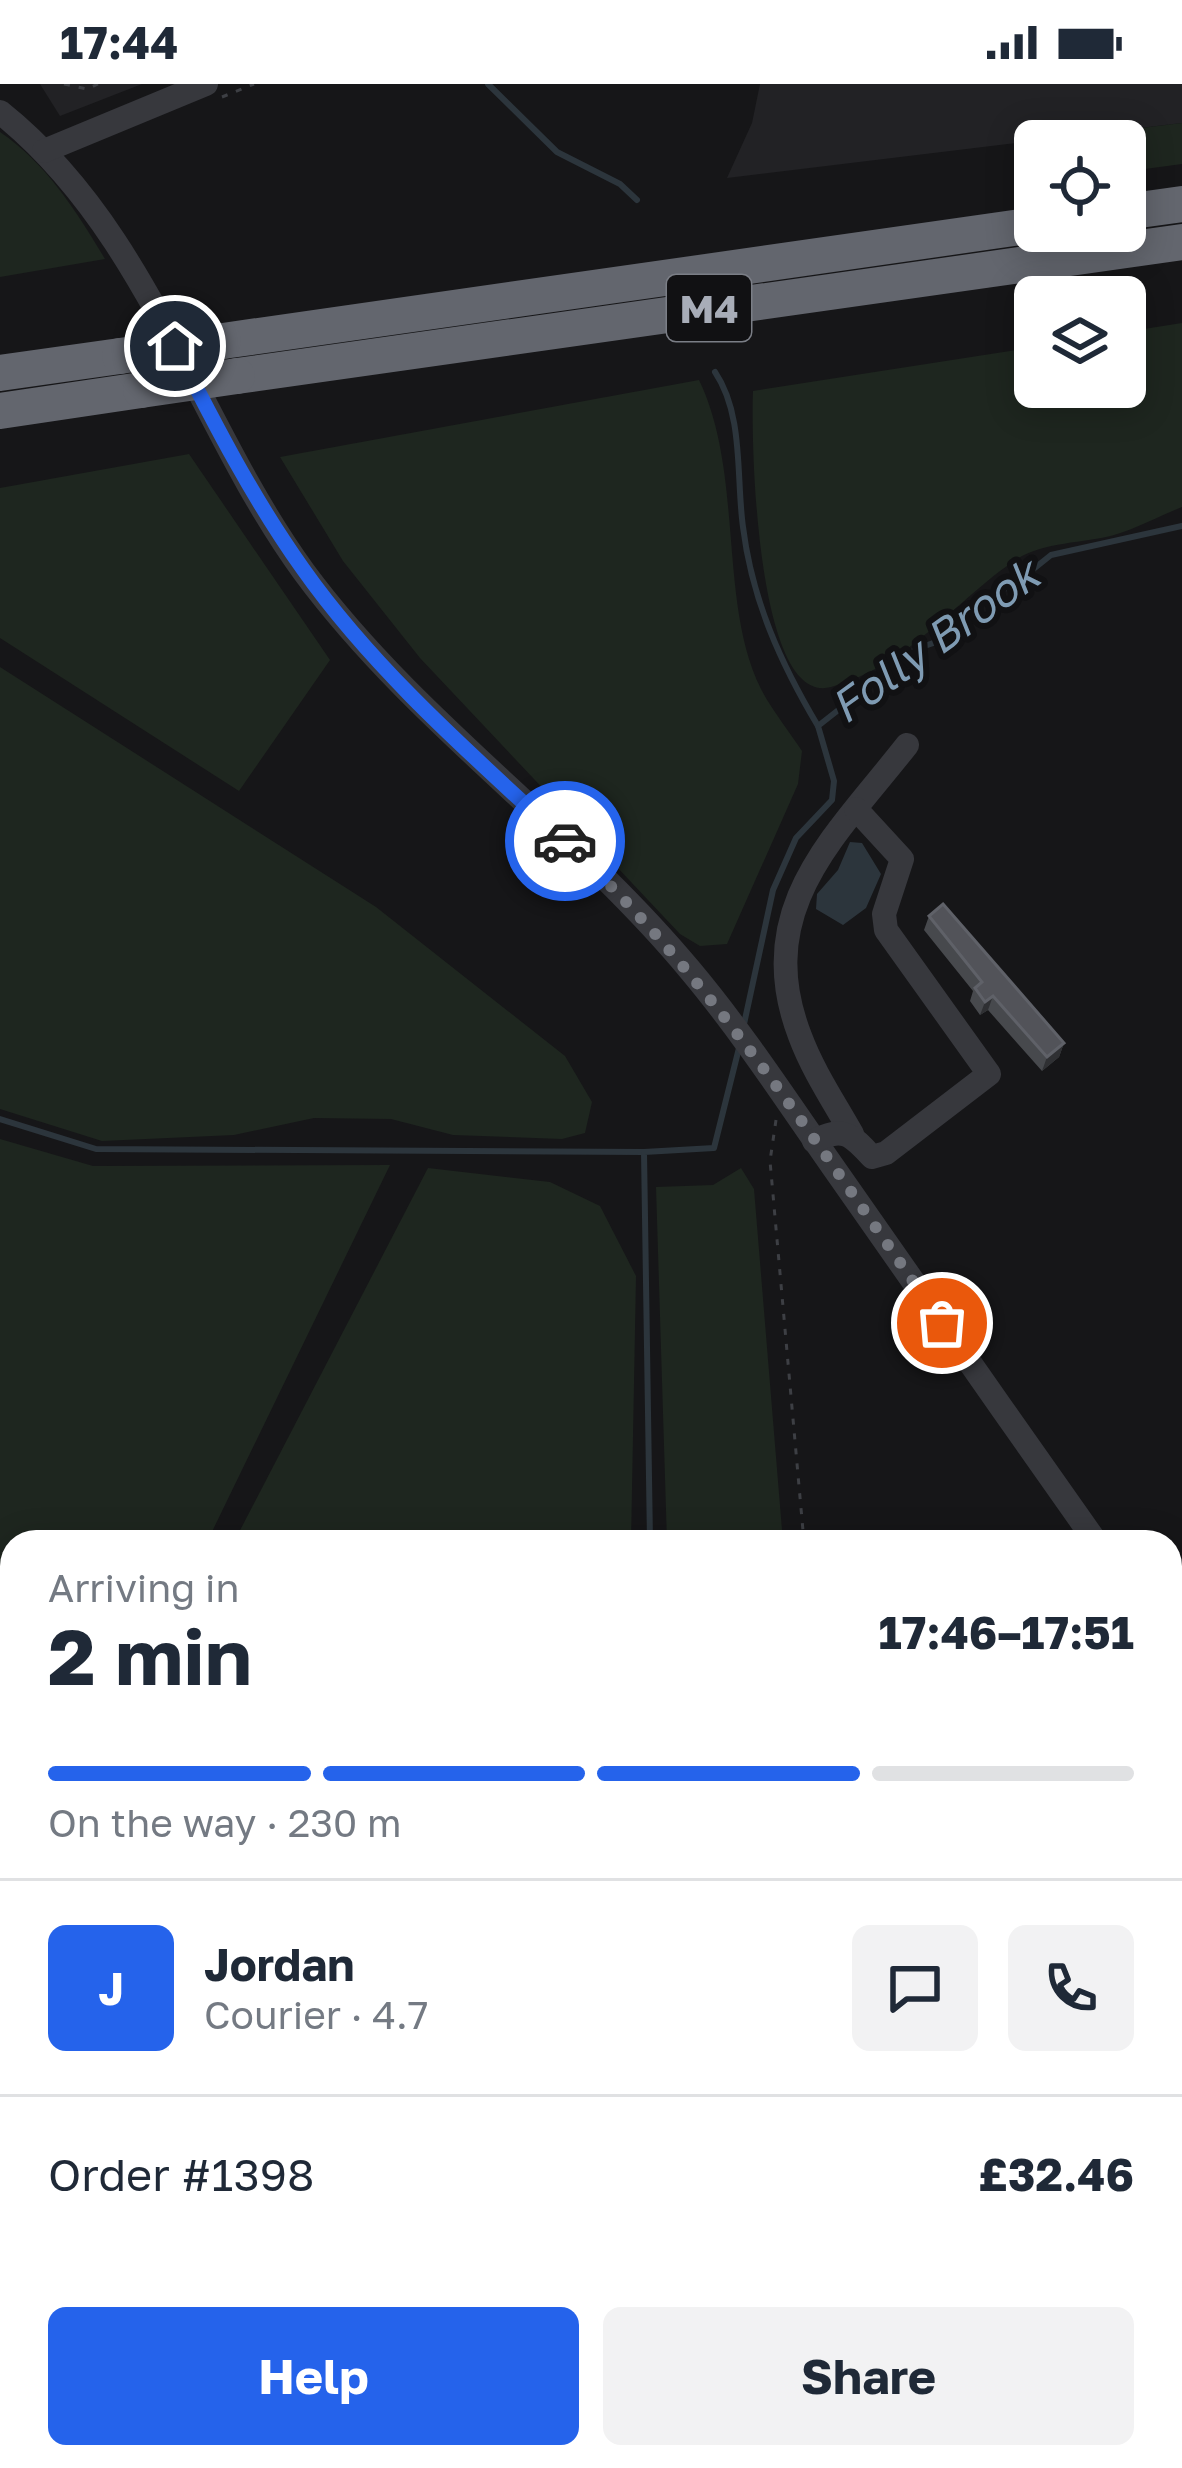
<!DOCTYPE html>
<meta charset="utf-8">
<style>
:root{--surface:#fff;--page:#f2f2f3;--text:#1f2937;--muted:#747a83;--line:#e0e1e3;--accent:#2563eb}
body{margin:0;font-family:"Golos Text",sans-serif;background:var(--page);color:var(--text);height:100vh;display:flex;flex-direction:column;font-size:45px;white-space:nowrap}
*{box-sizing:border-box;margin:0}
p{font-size:39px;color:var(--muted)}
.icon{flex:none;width:66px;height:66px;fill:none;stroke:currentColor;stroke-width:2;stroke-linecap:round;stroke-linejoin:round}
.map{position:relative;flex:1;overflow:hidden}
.sheet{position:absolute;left:0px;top:1446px;width:1182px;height:939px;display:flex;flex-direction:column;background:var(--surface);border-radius:36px 36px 0 0;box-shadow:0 6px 30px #0003}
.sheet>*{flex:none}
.controls{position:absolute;left:1014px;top:36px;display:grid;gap:24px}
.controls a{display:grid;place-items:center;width:132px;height:132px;border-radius:18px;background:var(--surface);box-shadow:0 6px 30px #0003;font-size:60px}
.pin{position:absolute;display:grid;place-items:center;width:102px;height:102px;color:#fff;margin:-51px;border:6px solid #fff;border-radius:50%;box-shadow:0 3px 12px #0007}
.courier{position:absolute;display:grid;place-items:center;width:120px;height:120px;margin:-60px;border:9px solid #2563eb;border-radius:50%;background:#fff;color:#222;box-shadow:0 3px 15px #0007}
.headline em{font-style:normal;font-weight:700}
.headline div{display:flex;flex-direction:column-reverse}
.headline{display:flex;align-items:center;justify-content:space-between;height:204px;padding:0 48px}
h1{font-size:78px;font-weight:700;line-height:90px}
.bar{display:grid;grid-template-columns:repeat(4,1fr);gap:18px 12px;align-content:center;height:144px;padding:0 48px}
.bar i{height:15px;border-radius:9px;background:var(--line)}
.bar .on{background:var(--accent)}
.bar p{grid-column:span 4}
.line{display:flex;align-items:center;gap:30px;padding:0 48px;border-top:3px solid var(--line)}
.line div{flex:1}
.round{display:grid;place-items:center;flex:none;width:126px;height:126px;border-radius:18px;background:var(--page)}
.cta{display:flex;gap:24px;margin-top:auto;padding:24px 48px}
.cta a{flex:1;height:138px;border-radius:18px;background:var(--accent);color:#fff;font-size:48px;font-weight:700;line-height:138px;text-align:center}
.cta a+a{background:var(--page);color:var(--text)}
.status{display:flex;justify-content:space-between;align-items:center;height:84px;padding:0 60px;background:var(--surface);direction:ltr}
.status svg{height:33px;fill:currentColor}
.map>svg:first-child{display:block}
.built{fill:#222225}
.green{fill:#1e261f}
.water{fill:#2c353c}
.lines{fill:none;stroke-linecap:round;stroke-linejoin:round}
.stream{stroke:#2c353c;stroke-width:6}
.path{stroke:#3d3f44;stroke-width:3;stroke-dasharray:6 9;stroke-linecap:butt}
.minor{stroke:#37383d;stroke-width:24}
.highway{stroke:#63666e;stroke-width:36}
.highway-bridge{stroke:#63666e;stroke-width:36}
.wall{fill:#47494d}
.shaded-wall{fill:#2f3033}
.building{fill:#525359;stroke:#5f6168;stroke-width:3}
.done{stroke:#757880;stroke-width:12;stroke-dasharray:0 21.6}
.route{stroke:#2563eb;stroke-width:15}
.labels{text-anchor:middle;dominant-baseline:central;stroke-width:12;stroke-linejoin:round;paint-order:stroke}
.shield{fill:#111113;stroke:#7b7e86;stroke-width:3}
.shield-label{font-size:39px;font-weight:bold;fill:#a8adb8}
.water-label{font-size:45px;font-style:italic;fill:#7f9bb3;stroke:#111113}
</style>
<div class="status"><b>17:44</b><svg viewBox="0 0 49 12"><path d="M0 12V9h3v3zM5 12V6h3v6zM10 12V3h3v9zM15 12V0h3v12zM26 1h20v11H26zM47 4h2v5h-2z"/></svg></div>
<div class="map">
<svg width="1182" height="2384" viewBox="0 0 1182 2384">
<rect width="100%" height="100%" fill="#161618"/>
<g class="built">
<path d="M40 0H142L60 32Z"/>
<path d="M760 0H1182V39L727 94 752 39Z"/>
</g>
<g class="green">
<path d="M1182 39V80L1130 87 1125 46Z"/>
<path d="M0 48C47 80 76 127 105 175L0 193Z"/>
<path d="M1182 239V423C1159 432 1138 444 1114 451 1085 459 1043 458 1017 475 955 516 911 581 831 603 755 624 751 351 753 307L1035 263V303H1125V248Z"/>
<path d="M699 296C744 389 718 519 761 605 772 626 789 647 802 667L798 700 727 860 700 862 680 850 420 574 343 477 280 373Z"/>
<path d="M189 370 330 576 239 707 0 554V404Z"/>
<path d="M0 583 376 823 565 972 592 1018 585 1049 562 1055 453 1051 391 1035 314 1034 234 1051 102 1057 0 1025Z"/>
<path d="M0 1055 93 1082 390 1081 207 1458H12V1619L0 1604Z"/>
<path d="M428 1084 550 1098 600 1122 636 1192 631 1458H234Z"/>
<path d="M741 1084 754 1105 783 1458H667L656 1103 713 1101Z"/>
<path d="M1170 1608 1182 1623V2130L1170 2115Z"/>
<path d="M12 1864V2373H431L416 2384H0V1873Z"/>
<path d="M991 2373H1169L1177 2384H983Z"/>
</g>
<path class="water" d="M850 758 862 759 881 790 866 824 843 841 816 825 817 810 838 786Z"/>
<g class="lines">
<g class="stream">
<path d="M488 0 557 68 620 100 637 116"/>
<path d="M715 288C744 331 736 393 743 443 752 516 781 580 818 642"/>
<path d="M744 940 773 806 796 754 832 716 834 697 818 642 916 565 959 550 980 517 1016 499 1051 471 1182 442"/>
<path d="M0 1035 96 1065 644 1068"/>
<path d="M650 1458 644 1068 714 1064 739 964"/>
<path d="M512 2384 531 2373"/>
</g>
<g class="path">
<path d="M64 0 87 5 98 0"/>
<path d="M222 13 254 0"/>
<path d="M776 1036 770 1077 804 1458"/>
<path d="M0 1580 12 1595"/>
<path d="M1170 2033 1182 2028"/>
<path d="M1170 2091 1182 2092"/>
<path d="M865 2384 868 2373"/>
</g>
<g class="minor">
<path d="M0 28C149 147 195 338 304 488 414 637 572 744 690 886 747 954 794 1028 845 1100 928 1219 1012 1339 1096 1458"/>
<path d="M44 67 206 0"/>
<path d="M852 1050C834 1018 813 987 800 952 751 825 835 753 907 661"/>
<path d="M814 1057C843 1042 851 1050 872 1073L886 1069 989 990 886 846 884 830 902 775 856 725"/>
<path d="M1170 1564 1182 1581"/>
<path d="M1170 2325 1182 2342"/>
</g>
<g class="highway">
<path d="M1125 128 1182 120"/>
<path d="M223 257 1035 141"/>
<path d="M0 289 120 272"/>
<path d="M237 292 1182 158"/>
<path d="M0 327 141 306"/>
</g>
<g class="highway-bridge">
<path d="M120 272 223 257"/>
<path d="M141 306 237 292"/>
</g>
</g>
<path class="wall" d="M929 832 1064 959 1059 973 1042 987 988 926 980 931 970 917 973 907 924 846Z"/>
<g class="shaded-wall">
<path d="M993 912 988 926 980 931 985 918Z"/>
<path d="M1064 959 1059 973 1042 987 1047 973Z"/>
</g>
<path class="building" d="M943 820 1064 959 1047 973 993 912 985 918 975 904 982 898 929 832Z"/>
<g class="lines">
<path class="done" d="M565 757C716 898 824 1071 942 1239"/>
<path class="route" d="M175 262C214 339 253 415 303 485 375 587 474 673 565 757"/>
</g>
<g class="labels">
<rect class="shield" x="667" y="191" width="84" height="66" rx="9"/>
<g class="shield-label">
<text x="709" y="224">M4</text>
</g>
<g class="water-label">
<text transform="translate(934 556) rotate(-36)">Folly Brook</text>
</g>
</g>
</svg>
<div class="controls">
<a><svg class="icon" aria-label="locate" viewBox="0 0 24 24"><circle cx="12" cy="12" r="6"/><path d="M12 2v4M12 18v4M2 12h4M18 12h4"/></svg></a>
<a><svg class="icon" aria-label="layers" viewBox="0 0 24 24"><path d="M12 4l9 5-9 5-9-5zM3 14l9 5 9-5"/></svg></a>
</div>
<div class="pin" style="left:942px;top:1239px;background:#ea580c"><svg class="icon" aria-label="bag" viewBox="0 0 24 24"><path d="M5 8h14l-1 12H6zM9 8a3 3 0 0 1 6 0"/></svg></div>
<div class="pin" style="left:175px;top:262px;background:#1f2937"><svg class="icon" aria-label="home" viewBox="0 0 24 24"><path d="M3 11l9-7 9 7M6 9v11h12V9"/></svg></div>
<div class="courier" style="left:565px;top:757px"><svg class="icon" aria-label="car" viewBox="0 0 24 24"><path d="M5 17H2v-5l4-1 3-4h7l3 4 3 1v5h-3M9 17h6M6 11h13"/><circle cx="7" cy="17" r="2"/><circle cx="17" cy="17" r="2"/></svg></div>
<section class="sheet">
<div class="headline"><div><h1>2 min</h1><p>Arriving in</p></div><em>17:46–17:51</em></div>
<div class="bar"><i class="on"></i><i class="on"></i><i class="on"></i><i></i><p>On the way · 230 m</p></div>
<div class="line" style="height:216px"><b class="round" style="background:var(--accent);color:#fff">J</b><div><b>Jordan</b><p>Courier · 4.7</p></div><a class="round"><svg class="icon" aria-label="chat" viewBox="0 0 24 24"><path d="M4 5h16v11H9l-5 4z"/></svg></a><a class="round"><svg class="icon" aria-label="phone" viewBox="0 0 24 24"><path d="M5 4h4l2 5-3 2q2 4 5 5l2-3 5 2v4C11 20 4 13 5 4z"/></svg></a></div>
<div class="line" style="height:156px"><div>Order #1398</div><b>£32.46</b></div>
<div class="cta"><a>Help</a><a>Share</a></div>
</section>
</div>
